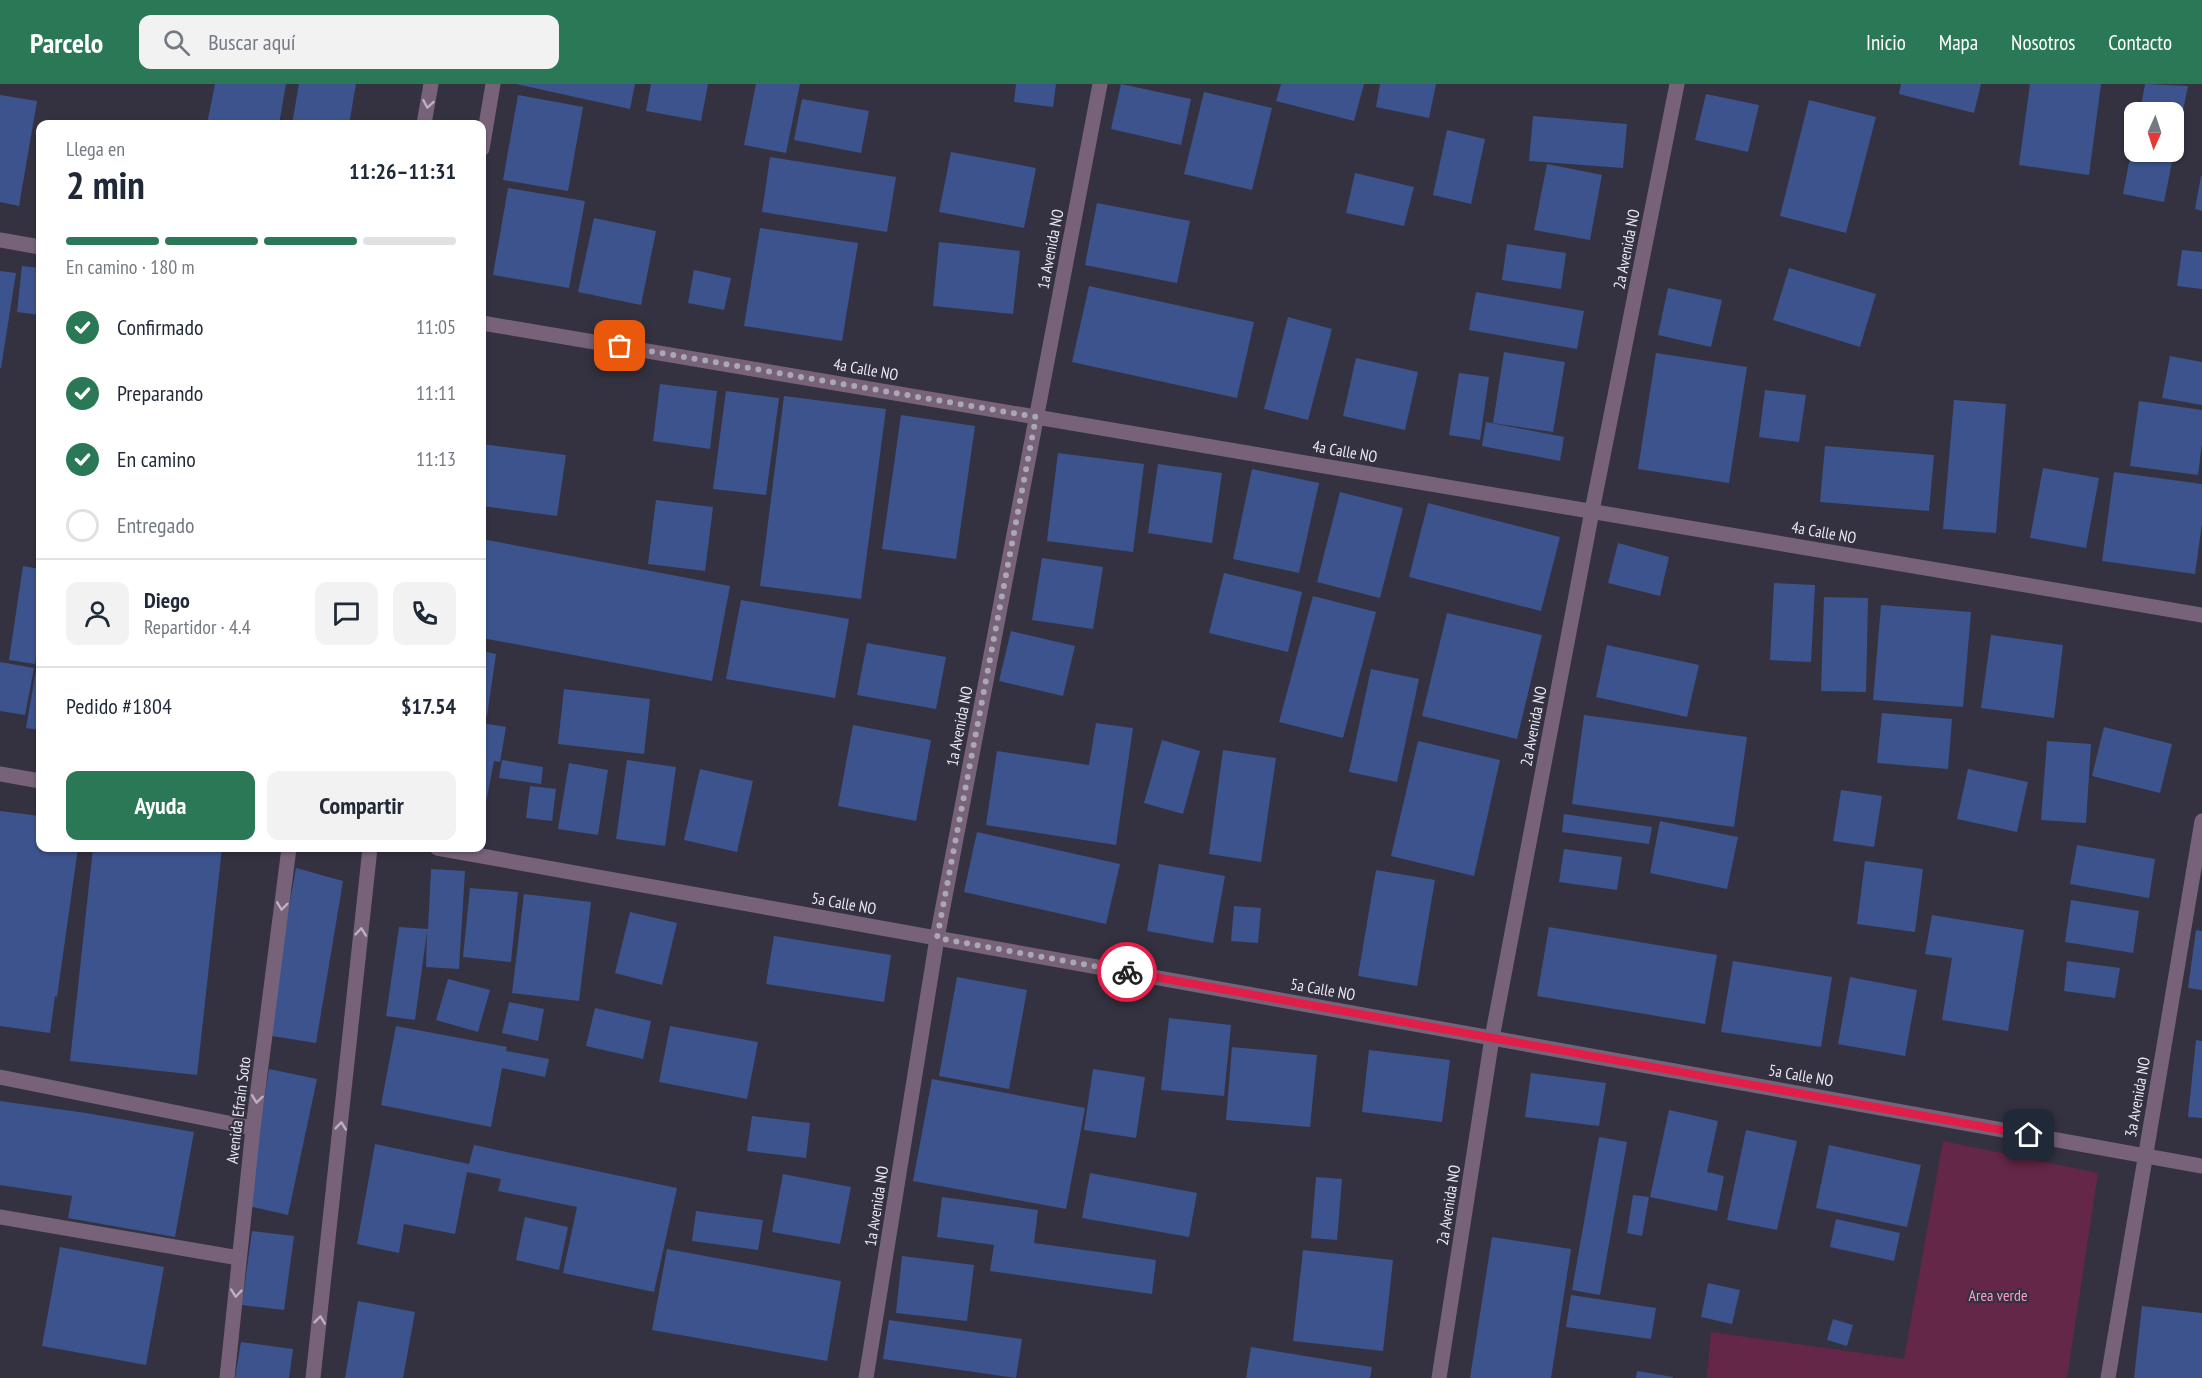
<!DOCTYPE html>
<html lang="es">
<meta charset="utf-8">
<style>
:root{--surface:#fff;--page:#f2f2f3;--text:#1f2937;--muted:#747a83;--line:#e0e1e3;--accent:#2b7857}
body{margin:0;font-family:"PT Sans Narrow",sans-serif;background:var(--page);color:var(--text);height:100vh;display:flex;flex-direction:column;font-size:22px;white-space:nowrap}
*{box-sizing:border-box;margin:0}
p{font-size:20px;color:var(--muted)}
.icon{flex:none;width:33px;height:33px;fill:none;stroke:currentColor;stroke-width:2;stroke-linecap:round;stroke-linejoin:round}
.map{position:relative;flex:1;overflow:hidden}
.sheet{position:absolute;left:36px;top:36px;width:450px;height:732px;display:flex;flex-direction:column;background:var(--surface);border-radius:12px;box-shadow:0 2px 4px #0004}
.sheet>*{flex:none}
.needle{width:39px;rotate:183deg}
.tools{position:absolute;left:2124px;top:18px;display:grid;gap:12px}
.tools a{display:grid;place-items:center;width:60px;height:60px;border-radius:12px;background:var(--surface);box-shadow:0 2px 4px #0004;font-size:30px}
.pin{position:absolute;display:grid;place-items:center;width:51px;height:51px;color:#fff;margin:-26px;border-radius:12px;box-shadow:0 3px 9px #0006}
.courier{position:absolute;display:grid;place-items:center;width:60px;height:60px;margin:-30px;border:4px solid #e11d48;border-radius:50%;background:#fff;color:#222;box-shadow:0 2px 8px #0007}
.overview em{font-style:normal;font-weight:700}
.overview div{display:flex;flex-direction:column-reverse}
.overview{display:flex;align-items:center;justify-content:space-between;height:102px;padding:0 30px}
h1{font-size:39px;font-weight:700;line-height:45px}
.bar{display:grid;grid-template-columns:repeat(4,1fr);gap:9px 6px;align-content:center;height:72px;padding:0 30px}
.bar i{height:8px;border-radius:4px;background:var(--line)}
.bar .active{background:var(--accent)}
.bar p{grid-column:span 4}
.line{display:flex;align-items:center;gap:15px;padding:0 30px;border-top:2px solid var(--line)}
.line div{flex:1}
.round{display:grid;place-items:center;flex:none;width:63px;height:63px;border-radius:12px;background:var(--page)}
ol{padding:0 30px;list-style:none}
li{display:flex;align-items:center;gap:18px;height:66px}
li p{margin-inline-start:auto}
li .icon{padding:6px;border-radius:50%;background:var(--accent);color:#fff;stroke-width:4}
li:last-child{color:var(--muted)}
li i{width:33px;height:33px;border:3px solid var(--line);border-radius:50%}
.primary-button{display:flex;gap:12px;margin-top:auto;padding:12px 30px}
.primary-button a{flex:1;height:69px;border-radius:12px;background:var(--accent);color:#fff;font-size:24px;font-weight:700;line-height:69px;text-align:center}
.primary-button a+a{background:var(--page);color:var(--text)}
header{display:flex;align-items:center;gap:36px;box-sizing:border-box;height:84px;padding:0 30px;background:var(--accent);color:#fff}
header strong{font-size:28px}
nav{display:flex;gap:33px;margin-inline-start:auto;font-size:21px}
.search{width:420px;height:54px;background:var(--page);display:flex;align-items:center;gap:15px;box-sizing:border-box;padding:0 21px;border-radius:12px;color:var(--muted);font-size:22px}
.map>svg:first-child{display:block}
.green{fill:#642747}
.building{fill:#3c538d}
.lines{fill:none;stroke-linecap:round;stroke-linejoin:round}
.minor{stroke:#77627a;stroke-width:15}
.oneway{stroke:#bbb2c1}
.done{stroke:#aaa8b3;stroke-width:6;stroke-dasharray:0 10.8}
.route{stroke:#e11d48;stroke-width:8}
.labels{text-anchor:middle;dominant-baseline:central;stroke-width:4.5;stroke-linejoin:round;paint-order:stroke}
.street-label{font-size:16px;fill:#e9e7f1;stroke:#343240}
.park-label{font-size:16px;fill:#fc9aca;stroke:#343240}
</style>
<header>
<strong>Parcelo</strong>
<div class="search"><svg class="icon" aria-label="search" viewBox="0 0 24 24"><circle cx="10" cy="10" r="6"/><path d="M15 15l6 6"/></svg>Buscar aquí</div>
<nav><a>Inicio</a><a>Mapa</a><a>Nosotros</a><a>Contacto</a></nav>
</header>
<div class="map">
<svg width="2202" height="1294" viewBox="0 0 2202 1294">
<rect width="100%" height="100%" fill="#343240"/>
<path class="green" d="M1943 1057 2098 1089 2067 1294H1707L1711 1248 1904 1275Z"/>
<g class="building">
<path d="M215 0H286L279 40H207Z"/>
<path d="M299 0H356L349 40H292Z"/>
<path d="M516 0H635L630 25Z"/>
<path d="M651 0H708L701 37 646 27Z"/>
<path d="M756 0H800L786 69 744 61Z"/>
<path d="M1016 0H1056L1053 23 1014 18Z"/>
<path d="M1121 0 1191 15 1181 61 1111 45Z"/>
<path d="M1281 0H1364L1354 37 1276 17Z"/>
<path d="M1380 0H1436L1429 34 1376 23Z"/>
<path d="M1901 0H1981L1974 29 1899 10Z"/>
<path d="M2030 0H2101L2089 91 2019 81Z"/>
<path d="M2145 0 2188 2 2175 66 2174 28H2140Z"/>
<path d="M1204 8 1272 24 1252 106 1184 90Z"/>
<path d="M1706 10 1759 21 1748 68 1695 56Z"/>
<path d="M0 11 37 17 19 122 0 118Z"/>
<path d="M518 11 583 23 568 107 503 96Z"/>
<path d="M802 15 869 27 861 69 794 56Z"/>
<path d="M1809 16 1876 33 1846 149 1780 132Z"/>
<path d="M1533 32 1627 40 1623 84 1529 77Z"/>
<path d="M1447 46 1485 55 1471 120 1433 111Z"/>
<path d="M2133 58 2134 68H2174L2164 118 2123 110Z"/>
<path d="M951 68 1036 84 1024 144 939 128Z"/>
<path d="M770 73 896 93 887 148 762 128Z"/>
<path d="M1547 80 1602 91 1590 156 1534 146Z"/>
<path d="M1355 89 1414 103 1404 142 1346 129Z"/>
<path d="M2201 92H2202V127L2195 125Z"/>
<path d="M508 104 585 117 569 204 493 191Z"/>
<path d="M1097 119 1190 137 1177 199 1085 181Z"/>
<path d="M594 134 656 147 641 221 578 208Z"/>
<path d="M760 144 858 159 842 257 744 242Z"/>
<path d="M939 158 1020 167 1013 230 933 222Z"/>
<path d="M1507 160 1566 169 1561 205 1502 196Z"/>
<path d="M2182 166 2202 168V205L2177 202Z"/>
<path d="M22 182 40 184V231L17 228Z"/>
<path d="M1789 184 1876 210 1860 263 1773 236Z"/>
<path d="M694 186 731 194 724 226 688 219Z"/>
<path d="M0 187 16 189 1 284H0Z"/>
<path d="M1089 202 1254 238 1237 314 1072 278Z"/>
<path d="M1668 204 1722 216 1711 263 1658 251Z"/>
<path d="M1476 208 1584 227 1577 265 1469 246Z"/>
<path d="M1288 233 1332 245 1308 336 1264 325Z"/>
<path d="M1504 268 1565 278 1553 348 1493 339Z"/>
<path d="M1656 269 1747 283 1729 399 1638 385Z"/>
<path d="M2170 272 2202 278V321L2162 314Z"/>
<path d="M1356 274 1418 288 1405 346 1343 332Z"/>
<path d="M1459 289 1489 293 1480 356 1449 351Z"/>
<path d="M660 300 717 307 710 365 653 357Z"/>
<path d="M1765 306 1806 311 1799 358 1759 353Z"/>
<path d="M726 307 779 314 766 411 713 405Z"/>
<path d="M784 312 886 325 861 515 760 502Z"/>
<path d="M1954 316 2006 320 1996 449 1943 445Z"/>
<path d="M2139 317 2202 326V359L2198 391 2130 382Z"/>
<path d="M901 331 975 342 956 475 882 465Z"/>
<path d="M1486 338 1564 353 1560 377 1482 362Z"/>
<path d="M482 360 566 371 557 432 482 422Z"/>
<path d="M1825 362 1934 371 1929 427 1820 418Z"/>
<path d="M1058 369 1144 380 1133 468 1047 457Z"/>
<path d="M1158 380 1222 389 1212 459 1148 449Z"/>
<path d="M2043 384 2099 394 2086 464 2030 454Z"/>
<path d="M1252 385 1319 399 1299 489 1233 475Z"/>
<path d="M2114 388 2202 400V439L2195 490 2102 477Z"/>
<path d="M1340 408 1403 424 1380 514 1317 498Z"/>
<path d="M656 416 713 423 705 487 648 480Z"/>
<path d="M1428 419 1560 453 1541 527 1409 493Z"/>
<path d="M482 455 730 502 712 597 482 554Z"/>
<path d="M1618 459 1669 473 1660 512 1608 499Z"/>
<path d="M1042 474 1103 483 1093 545 1032 536Z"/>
<path d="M23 482 40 485V546L35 580 9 576Z"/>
<path d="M1224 489 1302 508 1288 568 1209 549Z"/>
<path d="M1774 499 1815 501 1811 578 1770 576Z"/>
<path d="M1313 512 1376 528 1343 654 1279 638Z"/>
<path d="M1824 513 1868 514 1866 608 1821 607Z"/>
<path d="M741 516 849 535 835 614 726 595Z"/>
<path d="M1881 521 1971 528 1963 623 1873 616Z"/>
<path d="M1447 529 1542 551 1517 655 1422 632Z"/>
<path d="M1011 547 1075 562 1063 612 999 597Z"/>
<path d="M1991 551 2063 561 2054 634 1981 624Z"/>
<path d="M867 559 946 573 936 625 857 611Z"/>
<path d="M1607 561 1699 581 1687 633 1596 613Z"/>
<path d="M482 567 496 570 487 632 482 631Z"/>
<path d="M39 569H40V646L26 644Z"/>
<path d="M0 578 34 584 25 631 0 627Z"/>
<path d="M1371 585 1419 595 1397 698 1349 688Z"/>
<path d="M564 605 650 615 644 670 558 660Z"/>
<path d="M1882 629 1952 635 1948 685 1877 679Z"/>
<path d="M1584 631 1747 653 1734 743 1572 720Z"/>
<path d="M482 639 506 643 500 678 494 677 483 734H482Z"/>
<path d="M1096 639 1133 644 1116 761 986 741 997 667 1089 681Z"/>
<path d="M853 641 931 656 916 737 838 722Z"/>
<path d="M2104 643 2172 660 2160 709 2092 692Z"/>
<path d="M1162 656 1200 667 1183 730 1144 719Z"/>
<path d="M1418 657 1500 676 1474 792 1391 772Z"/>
<path d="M2047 657 2091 660 2086 739 2041 736Z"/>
<path d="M1223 666 1276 674 1261 778 1209 770Z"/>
<path d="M502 676 543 683 541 700 499 694Z"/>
<path d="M627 676 676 683 665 762 616 755Z"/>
<path d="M569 679 608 686 598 751 558 745Z"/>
<path d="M700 685 753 697 737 768 684 756Z"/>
<path d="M1968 685 2028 698 2017 748 1957 735Z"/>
<path d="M530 702 556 705 552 737 526 734Z"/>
<path d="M1841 706 1882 712 1874 763 1833 757Z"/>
<path d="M0 727 40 732V764H78L57 913 55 912 50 949 0 942Z"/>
<path d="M1564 730 1652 743 1649 760 1562 748Z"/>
<path d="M1660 737 1738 753 1727 805 1650 789Z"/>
<path d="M977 748 1120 780 1106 840 964 808Z"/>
<path d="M2077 761 2155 775 2149 814 2070 800Z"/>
<path d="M93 764H222L197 991 70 977Z"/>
<path d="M1564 765 1622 773 1617 806 1559 798Z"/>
<path d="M1865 777 1923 785 1915 848 1857 840Z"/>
<path d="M1159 780 1225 792 1213 859 1147 847Z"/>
<path d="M296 784 343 797 316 959 266 951Z"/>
<path d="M431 785 465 787 459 885 426 883 427 847 415 936 386 932 399 843 428 845Z"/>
<path d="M1376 786 1435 796 1417 902 1358 892Z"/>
<path d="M470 804 518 808 511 878 463 873Z"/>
<path d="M524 810 591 818 579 917 512 909Z"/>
<path d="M2071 816 2139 827 2133 869 2065 858Z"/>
<path d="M1234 822 1261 824 1258 859 1231 857Z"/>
<path d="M630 828 677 839 662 901 615 889Z"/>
<path d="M1932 831 2024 846 2008 947 1942 936 1952 874 1925 870Z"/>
<path d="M1549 843 1717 871 1705 940 1537 912Z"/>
<path d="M2196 846 2202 847V906L2188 904Z"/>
<path d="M774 852 891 871 884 918 766 900Z"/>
<path d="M1733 877 1832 893 1821 963 1721 948Z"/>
<path d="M2067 877 2120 884 2115 914 2064 907Z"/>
<path d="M957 893 1027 906 1009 1005 939 992Z"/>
<path d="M1850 893 1917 906 1905 972 1838 960Z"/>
<path d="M448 895 490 906 478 948 436 936Z"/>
<path d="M509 918 544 925 538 957 502 949Z"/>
<path d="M595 924 651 937 643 975 586 962Z"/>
<path d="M1169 934 1231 941 1224 1012 1161 1006Z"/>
<path d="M396 942 507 963 506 967 549 975 545 993 502 984 491 1043 381 1021Z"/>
<path d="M670 942 758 958 747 1015 659 998Z"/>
<path d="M2196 956 2202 957V1034L2188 1033Z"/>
<path d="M1232 963 1317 971 1310 1043 1226 1036Z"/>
<path d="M1369 966 1450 976 1442 1038 1362 1028Z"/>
<path d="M269 985 317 995 288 1131 248 1122Z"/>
<path d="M1093 985 1145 993 1136 1054 1084 1046Z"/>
<path d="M1531 989 1606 999 1599 1042 1525 1033Z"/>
<path d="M932 995 1085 1024 1066 1125 913 1097Z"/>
<path d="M0 1017 86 1029 194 1048 175 1153 68 1134 72 1112 0 1101Z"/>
<path d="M1669 1026 1718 1037 1707 1088 1724 1092 1717 1127 1650 1113Z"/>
<path d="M752 1032 810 1039 806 1074 747 1067Z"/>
<path d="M1746 1046 1797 1057 1777 1146 1727 1136Z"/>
<path d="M1599 1053 1627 1058 1600 1211 1572 1206Z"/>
<path d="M375 1060 469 1080 474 1061 677 1104 654 1208 563 1189 577 1123 498 1107 501 1095 467 1088 455 1150 404 1140 399 1169 357 1160Z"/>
<path d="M1829 1061 1921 1081 1907 1143 1816 1124Z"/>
<path d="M1090 1089 1197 1109 1189 1153 1082 1134Z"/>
<path d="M783 1090 851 1103 840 1160 772 1148Z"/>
<path d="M1316 1093 1342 1095 1337 1156 1311 1154Z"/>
<path d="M1633 1111 1649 1113 1642 1152 1627 1149Z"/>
<path d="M942 1113 1038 1126 1034 1159 1156 1176 1152 1210 990 1187 994 1161 937 1153Z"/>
<path d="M696 1127 763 1136 758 1166 692 1157Z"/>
<path d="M525 1133 568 1143 559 1186 516 1176Z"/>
<path d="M1836 1135 1900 1149 1894 1177 1830 1163Z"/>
<path d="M252 1147 294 1152 284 1226 242 1221Z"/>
<path d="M1492 1153 1571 1165 1551 1294H1470Z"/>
<path d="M60 1163 164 1183 146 1281 42 1262Z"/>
<path d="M667 1165 841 1197 827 1277 652 1246Z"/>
<path d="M1303 1166 1393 1176 1383 1267 1293 1257Z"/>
<path d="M902 1172 974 1181 967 1237 896 1229Z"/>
<path d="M1708 1199 1740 1206 1732 1240 1701 1233Z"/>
<path d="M1571 1211 1656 1224 1651 1255 1566 1243Z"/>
<path d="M358 1217 415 1228 403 1294H345Z"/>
<path d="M2142 1222 2202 1229V1294H2134Z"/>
<path d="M1833 1235 1853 1241 1847 1262 1827 1256Z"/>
<path d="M889 1236 1022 1255 1016 1294 883 1275Z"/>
<path d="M241 1258 293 1265 289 1294H235Z"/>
<path d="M1251 1263 1372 1283 1370 1294H1246Z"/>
<path d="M1637 1287 1673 1293V1294H1636Z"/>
</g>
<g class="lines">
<g class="minor">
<path d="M424 40 431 0"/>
<path d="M482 65 493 0"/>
<path d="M0 156 40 163"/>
<path d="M482 239 2202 531"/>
<path d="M0 690 40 697"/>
<path d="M437 764 2202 1082"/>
<path d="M0 993 253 1044"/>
<path d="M0 1133 239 1174"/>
<path d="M227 1294 253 1044 289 764"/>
<path d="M313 1294 370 764"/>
<path d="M866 1294 937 854 1100 0"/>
<path d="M1439 1294 1492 954 1592 427 1677 0"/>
<path d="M2108 1294 2202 737"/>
</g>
</g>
<defs><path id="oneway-chevron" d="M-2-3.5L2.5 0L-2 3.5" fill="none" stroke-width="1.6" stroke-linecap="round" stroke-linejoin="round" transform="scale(1.5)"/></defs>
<g class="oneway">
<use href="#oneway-chevron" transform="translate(428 20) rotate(100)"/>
<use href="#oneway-chevron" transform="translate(282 822) rotate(97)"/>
<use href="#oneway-chevron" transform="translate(361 848) rotate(-84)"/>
<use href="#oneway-chevron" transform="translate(257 1015) rotate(97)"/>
<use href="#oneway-chevron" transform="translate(341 1042) rotate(-84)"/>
<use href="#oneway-chevron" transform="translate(236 1209) rotate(96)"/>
<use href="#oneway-chevron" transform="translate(320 1236) rotate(-83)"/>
</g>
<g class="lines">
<path class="done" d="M620 262 1036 333 937 854 1127 888"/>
<path class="route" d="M1127 888 2029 1051"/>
</g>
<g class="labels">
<g class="street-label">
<text transform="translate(1050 165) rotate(-79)">1a Avenida NO</text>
<text transform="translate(1626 165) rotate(-79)">2a Avenida NO</text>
<text transform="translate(866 285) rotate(10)">4a Calle NO</text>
<text transform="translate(1345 367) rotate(10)">4a Calle NO</text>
<text transform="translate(1824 448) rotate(10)">4a Calle NO</text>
<text transform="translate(959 642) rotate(-79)">1a Avenida NO</text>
<text transform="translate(1533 642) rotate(-79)">2a Avenida NO</text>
<text transform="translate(844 819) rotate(10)">5a Calle NO</text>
<text transform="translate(1323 905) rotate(10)">5a Calle NO</text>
<text transform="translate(1801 991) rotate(10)">5a Calle NO</text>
<text transform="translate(2137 1013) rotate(-80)">3a Avenida NO</text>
<text transform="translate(238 1026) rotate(-83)">Avenida Efraín Soto</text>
<text transform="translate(1448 1121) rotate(-81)">2a Avenida NO</text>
<text transform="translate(876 1122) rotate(-81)">1a Avenida NO</text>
</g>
<g class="park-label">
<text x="1998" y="1211">Area verde</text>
</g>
</g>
</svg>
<div class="tools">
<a><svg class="needle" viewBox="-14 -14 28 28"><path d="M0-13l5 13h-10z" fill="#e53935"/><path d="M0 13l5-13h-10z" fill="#747a83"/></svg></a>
</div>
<div class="pin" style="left:620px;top:262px;background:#ea580c"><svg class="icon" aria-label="bag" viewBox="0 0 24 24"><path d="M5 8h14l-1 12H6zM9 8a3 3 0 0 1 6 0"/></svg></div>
<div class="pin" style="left:2029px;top:1051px;background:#1f2937"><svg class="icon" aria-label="home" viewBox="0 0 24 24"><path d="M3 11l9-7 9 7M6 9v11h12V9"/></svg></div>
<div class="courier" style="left:1127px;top:888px"><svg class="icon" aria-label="bike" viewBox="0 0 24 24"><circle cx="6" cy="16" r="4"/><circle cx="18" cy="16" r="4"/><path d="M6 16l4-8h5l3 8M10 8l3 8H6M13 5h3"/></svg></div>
<section class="sheet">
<div class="overview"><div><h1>2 min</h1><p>Llega en</p></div><em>11:26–11:31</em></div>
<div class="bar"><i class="active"></i><i class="active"></i><i class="active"></i><i></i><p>En camino · 180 m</p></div>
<ol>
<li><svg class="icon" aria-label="check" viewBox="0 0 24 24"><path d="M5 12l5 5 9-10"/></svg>Confirmado<p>11:05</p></li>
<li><svg class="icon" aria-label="check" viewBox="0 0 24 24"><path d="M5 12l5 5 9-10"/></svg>Preparando<p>11:11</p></li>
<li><svg class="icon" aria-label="check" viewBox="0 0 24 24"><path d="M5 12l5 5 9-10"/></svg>En camino<p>11:13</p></li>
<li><i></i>Entregado</li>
</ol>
<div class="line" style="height:108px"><a class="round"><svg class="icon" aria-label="person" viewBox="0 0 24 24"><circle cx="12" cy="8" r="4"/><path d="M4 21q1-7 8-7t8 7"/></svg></a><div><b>Diego</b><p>Repartidor · 4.4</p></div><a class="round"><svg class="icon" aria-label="chat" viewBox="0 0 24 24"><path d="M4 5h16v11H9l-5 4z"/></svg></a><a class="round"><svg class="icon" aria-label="phone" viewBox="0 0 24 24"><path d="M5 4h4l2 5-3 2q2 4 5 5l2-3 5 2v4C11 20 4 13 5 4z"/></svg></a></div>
<div class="line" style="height:78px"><div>Pedido #1804</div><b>$17.54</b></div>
<div class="primary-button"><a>Ayuda</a><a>Compartir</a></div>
</section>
</div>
